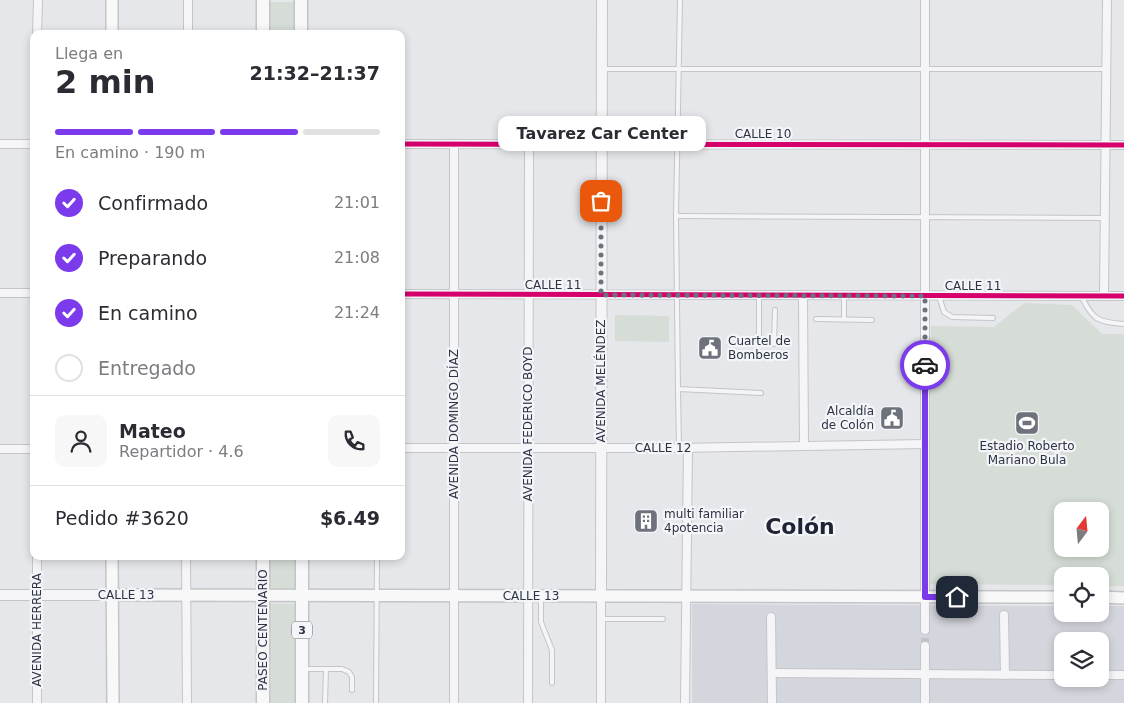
<!DOCTYPE html>
<html lang="es">
<meta charset="utf-8">
<style>
:root{--surface:#fff;--page:#f7f7f7;--text:#2b2b33;--muted:#7c7c81;--line:#e1e1e2;--accent:#7c3aed}
body{margin:0;font-family:"DejaVu Sans",sans-serif;background:var(--page);color:var(--text);height:100vh;display:flex;flex-direction:column;font-size:19px;white-space:nowrap}
*{box-sizing:border-box;margin:0}
p{font-size:16px;color:var(--muted)}
.icon{flex:none;width:28px;height:28px;fill:none;stroke:currentColor;stroke-width:2;stroke-linecap:round;stroke-linejoin:round}
.map{position:relative;flex:1;overflow:hidden}
.details{position:absolute;left:30px;top:30px;width:375px;height:530px;display:flex;flex-direction:column;background:var(--surface);border-radius:10px;box-shadow:0 2px 8px #0003}
.details>*{flex:none}
.needle{width:32px;rotate:16deg}
.buttons{position:absolute;left:1054px;top:502px;display:grid;gap:10px}
.buttons a{display:grid;place-items:center;width:55px;height:55px;border-radius:10px;background:var(--surface);box-shadow:0 2px 8px #0003;font-size:25px}
.pin{position:absolute;display:grid;place-items:center;width:42px;height:42px;color:#fff;margin:-21px;border-radius:10px;box-shadow:0 2px 8px #0006}
.courier{position:absolute;display:grid;place-items:center;width:50px;height:50px;margin:-25px;border:4px solid #7c3aed;border-radius:50%;background:#fff;color:#222;box-shadow:0 1px 6px #0007}
.bubble{position:absolute;height:35px;border-radius:10px;background:var(--surface);box-shadow:0 2px 8px #0003;font-size:16px;font-weight:700;line-height:35px;text-align:center}
.headline em{font-style:normal;font-weight:700}
.headline div{display:flex;flex-direction:column-reverse}
.headline{display:flex;align-items:center;justify-content:space-between;height:85px;padding:0 25px}
h1{font-size:32px;font-weight:700;line-height:38px}
.bar{display:grid;grid-template-columns:repeat(4,1fr);gap:8px 5px;align-content:center;height:60px;padding:0 25px}
.bar i{height:6px;border-radius:4px;background:var(--line)}
.bar .active{background:var(--accent)}
.bar p{grid-column:span 4}
.line{display:flex;align-items:center;gap:12px;padding:0 25px;border-top:1px solid var(--line)}
.line div{flex:1}
.round{display:grid;place-items:center;flex:none;width:52px;height:52px;border-radius:10px;background:var(--page)}
ol{padding:0 25px;list-style:none}
li{display:flex;align-items:center;gap:15px;height:55px}
li p{margin-inline-start:auto}
li .icon{padding:5px;border-radius:50%;background:var(--accent);color:#fff;stroke-width:4}
li:last-child{color:var(--muted)}
li i{width:28px;height:28px;border:2px solid var(--line);border-radius:50%}
.map>svg:first-child{display:block}
.built{fill:#d4d6dd;fill-rule:evenodd}
.green{fill:#d5ddd6;fill-rule:evenodd}
.lines{fill:none;stroke-linecap:round;stroke-linejoin:round}
.minor-tunnel{stroke:#c0c3c9;stroke-width:8;stroke-dasharray:8 4;stroke-linecap:butt}
.service-casing{stroke:#c3c5c8;stroke-width:6}
.minor-casing{stroke:#c3c5c8;stroke-width:10}
.tertiary-casing{stroke:#c3c5c8;stroke-width:12}
.secondary-casing{stroke:#c3c5c8;stroke-width:14}
.primary-casing{stroke:#c2c4c7;stroke-width:15}
.service{stroke:#f5f5f7;stroke-width:4}
.minor{stroke:#f5f5f7;stroke-width:8}
.tertiary{stroke:#f5f5f7;stroke-width:10}
.secondary{stroke:#f8f8f8;stroke-width:11}
.primary{stroke:#f8f8f8;stroke-width:12}
.cycleway-casing{stroke:#f4f5f8;stroke-width:8}
.cycleway{stroke:#d6006c;stroke-width:5}
.done{stroke:#6d727d;stroke-width:5;stroke-dasharray:0 9}
.route{stroke:#7c3aed;stroke-width:6}
.labels{text-anchor:middle;dominant-baseline:central;stroke-width:4.5;stroke-linejoin:round;paint-order:stroke}
.shield{fill:#f4f5f8;stroke:#686d79;stroke-width:1}
.shield-label{font-size:11px;font-weight:bold;fill:#2c3343}
.street-label{font-size:12px;fill:#2c3343;stroke:#f4f5f8}
.poi-label{font-size:12px;fill:#2c3343;stroke:#f4f5f8;text-anchor:start}
.town-label{font-size:22px;font-weight:bold;fill:#1e2434;stroke:#f4f5f8}
</style>
<div class="map">
<svg width="1124" height="703" viewBox="0 0 1124 703">
<rect width="100%" height="100%" fill="#e5e7ea"/>
<path class="built" d="M692 604 1062 606V614H1100V606H1124V703H692ZM1062 641H1100V679H1062Z"/>
<g class="green">
<path d="M267 2H296L297 34H268Z"/>
<path d="M1024 303 1072 305 1102 334H1124V586H1100V576H1062V585L929 584 931 326 994 327ZM1100 511V549H1062V511Z"/>
<path d="M615 315 669 316V342L615 341Z"/>
<rect x="268" y="556" width="30" height="33"/>
<path d="M268 604H297V703H270L271 675Z"/>
</g>
<g class="lines">
<path class="minor-tunnel" d="M925 646V630"/>
<defs>
<g id="service">
<path d="M680 0 676 216 678 389 761 393"/>
<path d="M604 69H1106"/>
<path d="M676 216 1106 218"/>
<path d="M759 296V339L764 342 785 343"/>
<path d="M844 296V319"/>
<path d="M939 296 944 312 952 317 993 318"/>
<path d="M1081 296C1094 320 1096 322 1124 324"/>
<path d="M816 319 872 320"/>
<path d="M774 344 775 310"/>
<path d="M678 389 679 448"/>
<path d="M541 599V622L552 650V683"/>
<path d="M601 619H663"/>
<path d="M304 669H342L349 672 352 677V690"/>
<path d="M325 703 326 669"/>
<path d="M376 703 377 556"/>
</g>
<g id="minor">
<path d="M37 34 38 0"/>
<path d="M188 34V0"/>
<path d="M0 144H34"/>
<path d="M401 144 1124 145"/>
<path d="M0 293H34"/>
<path d="M401 294 1124 296"/>
<path d="M803 296 804 446"/>
<path d="M1104 296 1107 0"/>
<path d="M401 448H679L925 444"/>
<path d="M0 449H34"/>
<path d="M37 556V703"/>
<path d="M186 556 187 703"/>
<path d="M1004 615 1005 675"/>
<path d="M771 617 772 703"/>
<path d="M925 630V0"/>
<path d="M925 646V703"/>
<path d="M772 673 1062 675"/>
<path d="M1100 675H1124"/>
<path d="M454 703V144"/>
<path d="M528 703 529 145"/>
<path d="M601 703V596"/>
<path d="M685 703 688 448"/>
</g>
<g id="tertiary">
<path d="M0 595H112"/>
<path d="M601 596 602 0"/>
</g>
<g id="secondary">
<path d="M112 34V0"/>
<path d="M112 556 113 703"/>
<path d="M112 595 1062 597"/>
<path d="M1100 597 1124 598"/>
</g>
<g id="primary">
<path d="M263 0V34"/>
<path d="M301 0V34"/>
<path d="M302 556V703"/>
<path d="M263 703V556"/>
</g>
</defs>
<use href="#service" class="service-casing"/>
<use href="#minor" class="minor-casing"/>
<use href="#tertiary" class="tertiary-casing"/>
<use href="#secondary" class="secondary-casing"/>
<use href="#primary" class="primary-casing"/>
<use href="#service" class="service"/>
<use href="#minor" class="minor"/>
<use href="#tertiary" class="tertiary"/>
<use href="#secondary" class="secondary"/>
<use href="#primary" class="primary"/>
<defs>
<g id="cycleway">
<path d="M401 144 1124 145"/>
<path d="M401 294 1124 296"/>
</g>
</defs>
<use href="#cycleway" class="cycleway-casing"/>
<use href="#cycleway" class="cycleway"/>
</g>
<g class="lines">
<path class="done" d="M601 201V295L925 296V365"/>
<path class="route" d="M925 365V597H957"/>
</g>
<defs>
<symbol id="civic-square" viewBox="-11 -11 22 22"><rect x="-9" y="-9" width="18" height="18" rx="4" fill="#6d727d" stroke="#f4f5f8"/><path d="M-.6-6.5H3V-4.5H.6V-3L4-1V1h2V6H-6V1h2V-1L-.6-3ZM-1.2 2.5V6h2.4V2.5Z" fill="#fff"/></symbol>
<symbol id="stadium-square" viewBox="-11 -11 22 22"><rect x="-9" y="-9" width="18" height="18" rx="4" fill="#6d727d" stroke="#f4f5f8"/><path d="M0-5a6.5 5 0 1 0 0 10a6.5 5 0 1 0 0-10ZM-3.5-1.8h7v3.6h-7Z" fill="#fff"/></symbol>
<symbol id="building-square" viewBox="-11 -11 22 22"><rect x="-9" y="-9" width="18" height="18" rx="4" fill="#6d727d" stroke="#f4f5f8"/><path d="M-4-6H4V6H1V3H-1V6H-4ZM-2.5-4.3h1.7v1.8h-1.7ZM.8-4.3h1.7v1.8H.8ZM-2.5-1h1.7V.8h-1.7ZM.8-1h1.7V.8H.8Z" fill="#fff"/></symbol>
</defs>
<g fill-rule="evenodd">
<use href="#civic-square" x="696" y="334" width="28" height="28"/>
<use href="#civic-square" x="878" y="404" width="28" height="28"/>
<use href="#stadium-square" x="1013" y="409" width="28" height="28"/>
<use href="#building-square" x="632" y="507" width="28" height="28"/>
</g>
<g class="labels">
<rect class="shield" x="292" y="621.5" width="20" height="17" rx="4"/>
<g class="shield-label">
<text x="302" y="630">3</text>
</g>
<g class="street-label">
<text x="763" y="134">CALLE 10</text>
<text x="553" y="285">CALLE 11</text>
<text x="973" y="286">CALLE 11</text>
<text transform="translate(601 381) rotate(-90)">AVENIDA MELÉNDEZ</text>
<text transform="translate(454 424) rotate(-90)">AVENIDA DOMINGO DÍAZ</text>
<text transform="translate(528 424) rotate(-90)">AVENIDA FEDERICO BOYD</text>
<text x="663" y="448">CALLE 12</text>
<text x="126" y="595">CALLE 13</text>
<text x="531" y="596">CALLE 13</text>
<text transform="translate(37 630) rotate(-90)">AVENIDA HERRERA</text>
<text transform="translate(263 630) rotate(-90)">PASEO CENTENARIO</text>
</g>
<g class="poi-label">
<text x="728" y="341">Cuartel de<tspan x="728" dy="14">Bomberos</tspan></text>
<text x="874" y="411" text-anchor="end">Alcaldía<tspan x="874" dy="14">de Colón</tspan></text>
<text x="1027" y="446" text-anchor="middle">Estadio Roberto<tspan x="1027" dy="14">Mariano Bula</tspan></text>
<text x="664" y="514">multi familiar<tspan x="664" dy="14">4potencia</tspan></text>
</g>
<g class="town-label">
<text x="800" y="526">Colón</text>
</g>
</g>
</svg>
<div class="buttons">
<a><svg class="needle" viewBox="-14 -14 28 28"><path d="M0-13l5 13h-10z" fill="#e53935"/><path d="M0 13l5-13h-10z" fill="#7c7c81"/></svg></a>
<a><svg class="icon" aria-label="locate" viewBox="0 0 24 24"><circle cx="12" cy="12" r="6"/><path d="M12 2v4M12 18v4M2 12h4M18 12h4"/></svg></a>
<a><svg class="icon" aria-label="layers" viewBox="0 0 24 24"><path d="M12 4l9 5-9 5-9-5zM3 14l9 5 9-5"/></svg></a>
</div>
<div class="pin" style="left:601px;top:201px;background:#ea580c"><svg class="icon" aria-label="bag" viewBox="0 0 24 24"><path d="M5 8h14l-1 12H6zM9 8a3 3 0 0 1 6 0"/></svg></div>
<div class="pin" style="left:957px;top:597px;background:#1f2937"><svg class="icon" aria-label="home" viewBox="0 0 24 24"><path d="M3 11l9-7 9 7M6 9v11h12V9"/></svg></div>
<div class="courier" style="left:925px;top:365px"><svg class="icon" aria-label="car" viewBox="0 0 24 24"><path d="M5 17H2v-5l4-1 3-4h7l3 4 3 1v5h-3M9 17h6M6 11h13"/><circle cx="7" cy="17" r="2"/><circle cx="17" cy="17" r="2"/></svg></div>
<div class="bubble" style="left:498px;top:116px;width:208px">Tavarez Car Center</div>
<section class="details">
<div class="headline"><div><h1>2 min</h1><p>Llega en</p></div><em>21:32–21:37</em></div>
<div class="bar"><i class="active"></i><i class="active"></i><i class="active"></i><i></i><p>En camino · 190 m</p></div>
<ol>
<li><svg class="icon" aria-label="check" viewBox="0 0 24 24"><path d="M5 12l5 5 9-10"/></svg>Confirmado<p>21:01</p></li>
<li><svg class="icon" aria-label="check" viewBox="0 0 24 24"><path d="M5 12l5 5 9-10"/></svg>Preparando<p>21:08</p></li>
<li><svg class="icon" aria-label="check" viewBox="0 0 24 24"><path d="M5 12l5 5 9-10"/></svg>En camino<p>21:24</p></li>
<li><i></i>Entregado</li>
</ol>
<div class="line" style="height:90px"><a class="round"><svg class="icon" aria-label="person" viewBox="0 0 24 24"><circle cx="12" cy="8" r="4"/><path d="M4 21q1-7 8-7t8 7"/></svg></a><div><b>Mateo</b><p>Repartidor · 4.6</p></div><a class="round"><svg class="icon" aria-label="phone" viewBox="0 0 24 24"><path d="M5 4h4l2 5-3 2q2 4 5 5l2-3 5 2v4C11 20 4 13 5 4z"/></svg></a></div>
<div class="line" style="height:65px"><div>Pedido #3620</div><b>$6.49</b></div>
</section>
</div>
